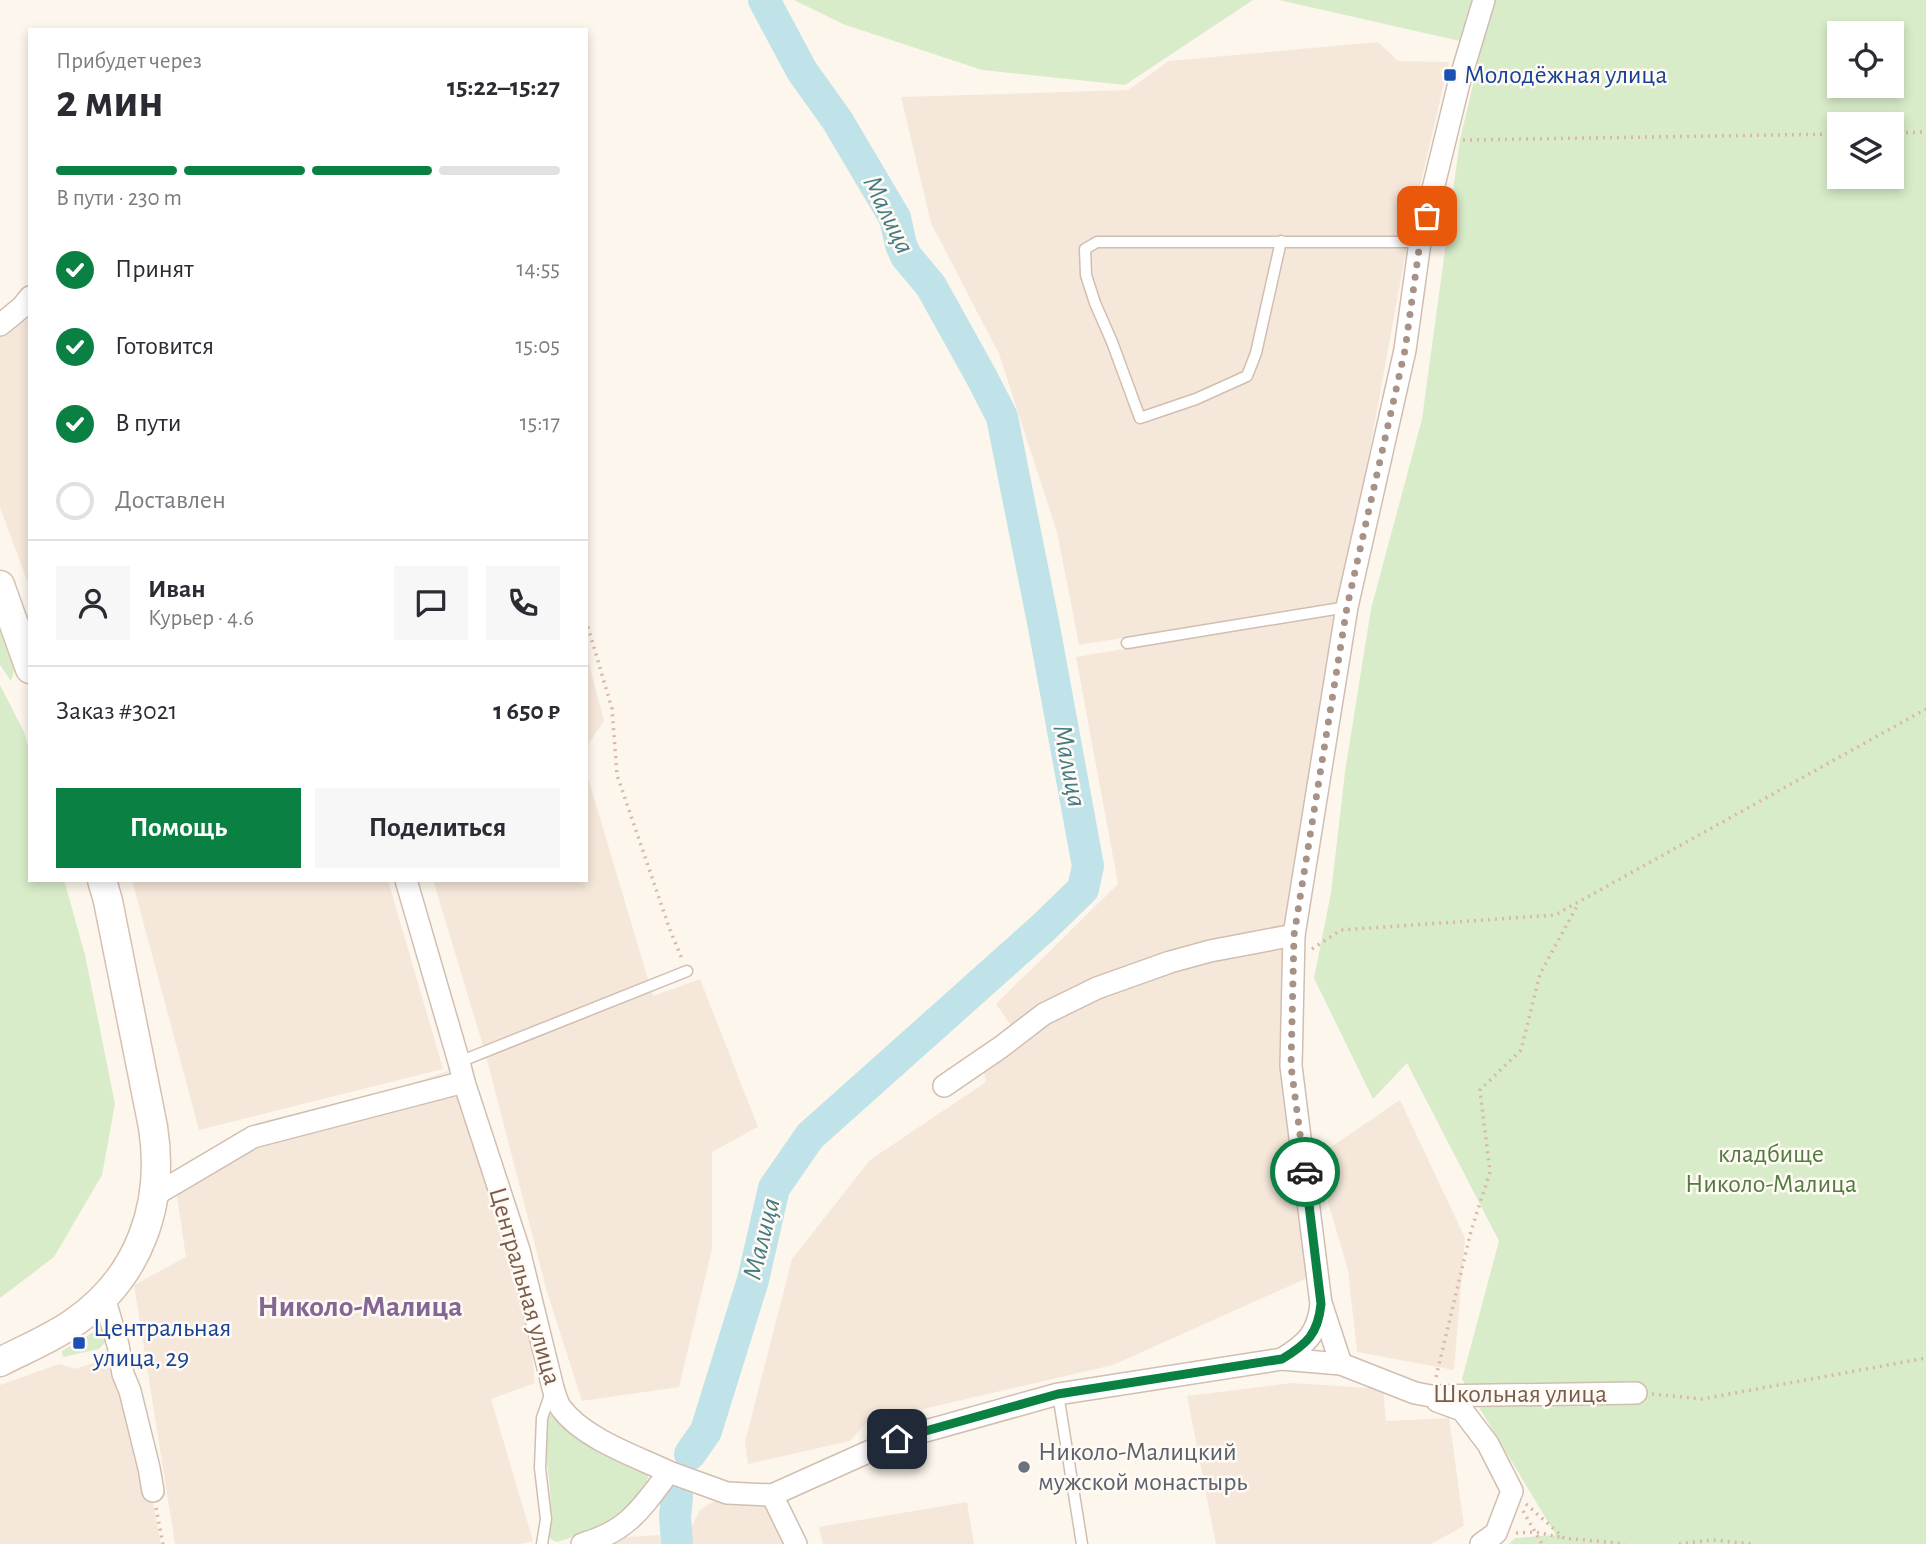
<!DOCTYPE html>
<html lang="ru">
<meta charset="utf-8">
<style>
:root{--surface:#fff;--page:#f7f7f7;--text:#2b2b33;--muted:#7c7c81;--line:#e1e1e2;--accent:#0b8043}
body{margin:0;font-family:"Alegreya Sans",sans-serif;background:var(--page);color:var(--text);height:100vh;display:flex;flex-direction:column;font-size:26px;white-space:nowrap}
*{box-sizing:border-box;margin:0}
p{font-size:23px;color:var(--muted)}
.icon{flex:none;width:38px;height:38px;fill:none;stroke:currentColor;stroke-width:2;stroke-linecap:round;stroke-linejoin:round}
.map{position:relative;flex:1;overflow:hidden}
.panel{position:absolute;left:28px;top:28px;width:560px;height:854px;display:flex;flex-direction:column;background:var(--surface);border-radius:0px;box-shadow:0 4px 10px #0003}
.panel>*{flex:none}
.tools{position:absolute;left:1827px;top:21px;display:grid;gap:14px}
.tools a{display:grid;place-items:center;width:77px;height:77px;border-radius:0px;background:var(--surface);box-shadow:0 4px 10px #0003;font-size:35px}
.pin{position:absolute;display:grid;place-items:center;width:60px;height:60px;color:#fff;margin:-30px;border-radius:14px;box-shadow:0 4px 10px #0006}
.courier{position:absolute;display:grid;place-items:center;width:70px;height:70px;margin:-35px;border:5px solid #0b8043;border-radius:50%;background:#fff;color:#222;box-shadow:0 2px 9px #0007}
.summary em{font-style:normal;font-weight:600}
.summary div{display:flex;flex-direction:column-reverse}
.summary{display:flex;align-items:center;justify-content:space-between;height:119px;padding:0 28px}
h1{font-size:46px;font-weight:600;line-height:52px}
.bar{display:grid;grid-template-columns:repeat(4,1fr);gap:10px 7px;align-content:center;height:84px;padding:0 28px}
.bar i{height:9px;border-radius:5px;background:var(--line)}
.bar .active{background:var(--accent)}
.bar p{grid-column:span 4}
.line{display:flex;align-items:center;gap:18px;padding:0 28px;border-top:2px solid var(--line)}
.line div{flex:1}
.round{display:grid;place-items:center;flex:none;width:74px;height:74px;border-radius:0px;background:var(--page)}
ol{padding:0 28px;list-style:none}
li{display:flex;align-items:center;gap:21px;height:77px}
li p{margin-inline-start:auto}
li .icon{padding:7px;border-radius:50%;background:var(--accent);color:#fff;stroke-width:4}
li:last-child{color:var(--muted)}
li i{width:38px;height:38px;border:4px solid var(--line);border-radius:50%}
.button{display:flex;gap:14px;margin-top:auto;padding:14px 28px}
.button a{flex:1;height:80px;border-radius:0px;background:var(--accent);color:#fff;font-size:28px;font-weight:600;line-height:80px;text-align:center}
.button a+a{background:var(--page);color:var(--text)}
.map>svg:first-child{display:block}
.residential{fill:#f5e8da}
.green{fill:#d8ecc9;fill-rule:evenodd}
.lines{fill:none;stroke-linecap:round;stroke-linejoin:round}
.river{stroke:#bfe3e8;stroke-width:32}
.lane-casing{stroke:#d1beb0;stroke-width:13}
.street-casing{stroke:#d1beb0;stroke-width:24}
.secondary-casing{stroke:#d6c0b0;stroke-width:31}
.path{stroke:#d9b8a5;stroke-width:3.5;stroke-dasharray:2 5;stroke-linecap:butt}
.lane{stroke:#fff;stroke-width:10}
.street{stroke:#fff;stroke-width:21}
.secondary{stroke:#fff;stroke-width:28}
.done{stroke:#a89285;stroke-width:7;stroke-dasharray:0 12.6}
.route{stroke:#0b8043;stroke-width:9}
.transit-dot{fill:#1a4fb4;stroke:#fffaf3;stroke-width:2.5}
.worship-dot{fill:#6b7280;stroke:#fffaf3;stroke-width:2.5}
.labels{text-anchor:middle;dominant-baseline:central;stroke-width:5;stroke-linejoin:round;paint-order:stroke}
.transit-label{font-size:26px;fill:#164399;stroke:#fffaf3;text-anchor:start}
.park-label{font-size:26px;fill:#537a41;stroke:#fffaf3}
.street-label{font-size:26px;fill:#7a5c4d;stroke:#fffaf3}
.worship-label{font-size:26px;fill:#5b616d;stroke:#fffaf3;text-anchor:start}
.water-label{font-size:28px;font-style:italic;fill:#437c86;stroke:#fffaf3}
.quarter-label{font-size:30px;font-weight:bold;fill:#846695;stroke:#fffaf3}
</style>
<div class="map">
<svg width="1926" height="1544" viewBox="0 0 1926 1544">
<rect width="100%" height="100%" fill="#fdf6ec"/>
<g class="residential">
<path d="M1378 42 1398 61 1449 62 1410 229 1342 602 1079 645 1057 532 999 354 931 223 901 97 1128 90 1169 61Z"/>
<path d="M30 302V589L0 507V334Z"/>
<path d="M1340 613 1302 842 1283 932 1285 1066 1315 1251 1305 1279 1113 1365 867 1422 850 1441 748 1464 745 1442 792 1259 870 1160 986 1082 982 1062 1017 1034 996 1004 1118 884 1076 657Z"/>
<path d="M586 653 604 721 586 747Z"/>
<path d="M586 771 653 996 700 979 758 1127 712 1152V1249L679 1387 582 1401 547 1292 485 1052 433 880H586Z"/>
<path d="M132 880H388L443 1069 199 1130Z"/>
<path d="M448 1071 526 1298 535 1383 491 1399 533 1541 521 1544H175L134 1285 186 1257 177 1196 267 1132Z"/>
<path d="M1400 1100 1465 1238 1454 1370 1357 1352 1348 1270 1315 1158Z"/>
<path d="M115 1356 142 1444 161 1544H0V1385L59 1364 75 1369Z"/>
<path d="M1292 1383 1383 1389 1386 1421 1449 1418 1464 1526 1431 1544H1216L1187 1396Z"/>
<path d="M727 1493 772 1495 796 1544H684V1541L700 1510Z"/>
<path d="M967 1502 974 1544H823L819 1527Z"/>
<path d="M659 1535 661 1544H582L600 1539Z"/>
</g>
<g class="green">
<path d="M794 0H1253L1125 85 982 70 843 24Z"/>
<path d="M1279 0H1926V1544H1509L1515 1538 1556 1535 1462 1379 1499 1241 1407 1063 1373 1099 1314 978 1331 893 1345 772 1371 609 1422 419 1460 140 1482 46ZM1839 33H1892V86H1839ZM1839 124H1892V177H1839Z"/>
<path d="M0 623 16 664 11 681 0 665Z"/>
<path d="M0 685 24 732 30 754V880H64L85 955 115 1104 102 1175 54 1257 0 1298Z"/>
<path d="M100 1328 105 1330 109 1338 99 1349 63 1357 62 1351Z"/>
<path d="M549 1414 648 1474C648 1485 642 1491 635 1498 614 1522 586 1533 557 1542 553 1540 550 1540 549 1535 547 1527 551 1516 551 1507 551 1476 540 1444 549 1414Z"/>
</g>
<g class="lines">
<g class="river">
<path d="M690 1454 706 1431 753 1280 774 1188 810 1136 1044 927 1083 889 1088 866 1044 627 1002 417 981 376 931 286 906 256 901 245 895 218 837 120 802 71 764 0"/>
<path d="M677 1497 675 1516 677 1544"/>
</g>
<defs>
<g id="lane">
<path d="M1281 241 1256 353 1247 376 1196 399 1140 418 1112 342 1095 303 1086 275 1085 249 1097 242H1420"/>
<path d="M1127 643 1347 607"/>
<path d="M459 1062 687 971"/>
<path d="M1058 1394 1082 1544"/>
<path d="M542 1544 546 1519 540 1468 542 1418 551 1392"/>
</g>
<g id="street">
<path d="M0 325 22 307 30 297"/>
<path d="M406 880 459 1062 464 1082 519 1250 553 1388C555 1394 557 1403 561 1408 584 1439 635 1456 669 1472"/>
<path d="M944 1086 1001 1047 1044 1014 1097 988 1170 962 1210 951 1294 935"/>
<path d="M155 1195 253 1137 464 1082"/>
<path d="M104 1297 118 1345 123 1374 130 1391 149 1468 153 1491"/>
<path d="M1322 1306 1341 1364"/>
<path d="M1282 1359C1306 1344 1318 1334 1321 1304L1291 1066 1294 935 1347 607 1405 350 1420 242 1459 83 1484 0"/>
<path d="M1437 1401 1462 1410 1488 1444 1512 1491 1496 1533 1481 1544"/>
<path d="M772 1495 796 1544"/>
<path d="M582 1544C628 1531 641 1509 669 1472L727 1493 772 1495 897 1439 1058 1394 1282 1359 1341 1364 1415 1393 1431 1396 1636 1393"/>
</g>
<g id="secondary">
<path d="M0 585 30 669"/>
<path d="M0 1362C25 1349 53 1338 76 1321 140 1276 165 1203 153 1127L108 901 102 880"/>
</g>
</defs>
<use href="#lane" class="lane-casing"/>
<use href="#street" class="street-casing"/>
<use href="#secondary" class="secondary-casing"/>
<g class="path">
<path d="M1892 133 1926 132"/>
<path d="M1463 140 1839 134"/>
<path d="M586 620 612 709 617 775 670 930 682 959"/>
<path d="M1312 949 1341 930 1555 915 1926 709"/>
<path d="M1436 1377 1471 1231 1490 1172 1480 1090 1521 1050 1540 974 1578 904"/>
<path d="M1652 1394 1702 1399 1926 1358"/>
<path d="M1526 1504 1564 1538 1625 1544"/>
<path d="M156 1508 163 1544"/>
<path d="M1523 1511 1542 1544"/>
<path d="M1516 1533 1535 1532 1564 1538"/>
<path d="M1679 1544 1712 1540 1753 1544"/>
</g>
<use href="#lane" class="lane"/>
<use href="#street" class="street"/>
<use href="#secondary" class="secondary"/>
</g>
<g class="lines">
<path class="done" d="M1305 1172 1291 1066 1294 935 1347 607 1405 350 1420 242 1427 216"/>
<path class="route" d="M897 1439 1058 1394 1282 1359C1307 1344 1318 1334 1321 1304L1305 1172"/>
</g>
<g class="transit-dot">
<rect x="1443" y="68" width="14" height="14" rx="3.5"/>
<rect x="72" y="1336" width="14" height="14" rx="3.5"/>
</g>
<circle class="worship-dot" cx="1024" cy="1467" r="7"/>
<g class="labels">
<g class="transit-label">
<text x="1464" y="75">Молодёжная улица</text>
<text x="93" y="1328">Центральная<tspan x="93" dy="30">улица, 29</tspan></text>
</g>
<g class="park-label">
<text x="1771" y="1154">кладбище<tspan x="1771" dy="30">Николо-Малица</tspan></text>
</g>
<g class="street-label">
<text transform="translate(525 1286) rotate(74)">Центральная улица</text>
<text x="1520" y="1394">Школьная улица</text>
</g>
<g class="worship-label">
<text x="1038" y="1452">Николо-Малицкий<tspan x="1038" dy="30">мужской монастырь</tspan></text>
</g>
<g class="water-label">
<text transform="translate(888 215) rotate(64)">Малица</text>
<text transform="translate(1069 766) rotate(79)">Малица</text>
<text transform="translate(762 1239) rotate(-76)">Малица</text>
</g>
<g class="quarter-label">
<text x="360" y="1307">Николо-Малица</text>
</g>
</g>
</svg>
<div class="tools">
<a><svg class="icon" aria-label="locate" viewBox="0 0 24 24"><circle cx="12" cy="12" r="6"/><path d="M12 2v4M12 18v4M2 12h4M18 12h4"/></svg></a>
<a><svg class="icon" aria-label="layers" viewBox="0 0 24 24"><path d="M12 4l9 5-9 5-9-5zM3 14l9 5 9-5"/></svg></a>
</div>
<div class="pin" style="left:1427px;top:216px;background:#ea580c"><svg class="icon" aria-label="bag" viewBox="0 0 24 24"><path d="M5 8h14l-1 12H6zM9 8a3 3 0 0 1 6 0"/></svg></div>
<div class="pin" style="left:897px;top:1439px;background:#1f2937"><svg class="icon" aria-label="home" viewBox="0 0 24 24"><path d="M3 11l9-7 9 7M6 9v11h12V9"/></svg></div>
<div class="courier" style="left:1305px;top:1172px"><svg class="icon" aria-label="car" viewBox="0 0 24 24"><path d="M5 17H2v-5l4-1 3-4h7l3 4 3 1v5h-3M9 17h6M6 11h13"/><circle cx="7" cy="17" r="2"/><circle cx="17" cy="17" r="2"/></svg></div>
<section class="panel">
<div class="summary"><div><h1>2 мин</h1><p>Прибудет через</p></div><em>15:22–15:27</em></div>
<div class="bar"><i class="active"></i><i class="active"></i><i class="active"></i><i></i><p>В пути · 230 m</p></div>
<ol>
<li><svg class="icon" aria-label="check" viewBox="0 0 24 24"><path d="M5 12l5 5 9-10"/></svg>Принят<p>14:55</p></li>
<li><svg class="icon" aria-label="check" viewBox="0 0 24 24"><path d="M5 12l5 5 9-10"/></svg>Готовится<p>15:05</p></li>
<li><svg class="icon" aria-label="check" viewBox="0 0 24 24"><path d="M5 12l5 5 9-10"/></svg>В пути<p>15:17</p></li>
<li><i></i>Доставлен</li>
</ol>
<div class="line" style="height:126px"><a class="round"><svg class="icon" aria-label="person" viewBox="0 0 24 24"><circle cx="12" cy="8" r="4"/><path d="M4 21q1-7 8-7t8 7"/></svg></a><div><b>Иван</b><p>Курьер · 4.6</p></div><a class="round"><svg class="icon" aria-label="chat" viewBox="0 0 24 24"><path d="M4 5h16v11H9l-5 4z"/></svg></a><a class="round"><svg class="icon" aria-label="phone" viewBox="0 0 24 24"><path d="M5 4h4l2 5-3 2q2 4 5 5l2-3 5 2v4C11 20 4 13 5 4z"/></svg></a></div>
<div class="line" style="height:91px"><div>Заказ #3021</div><b>1 650 ₽</b></div>
<div class="button"><a>Помощь</a><a>Поделиться</a></div>
</section>
</div>
